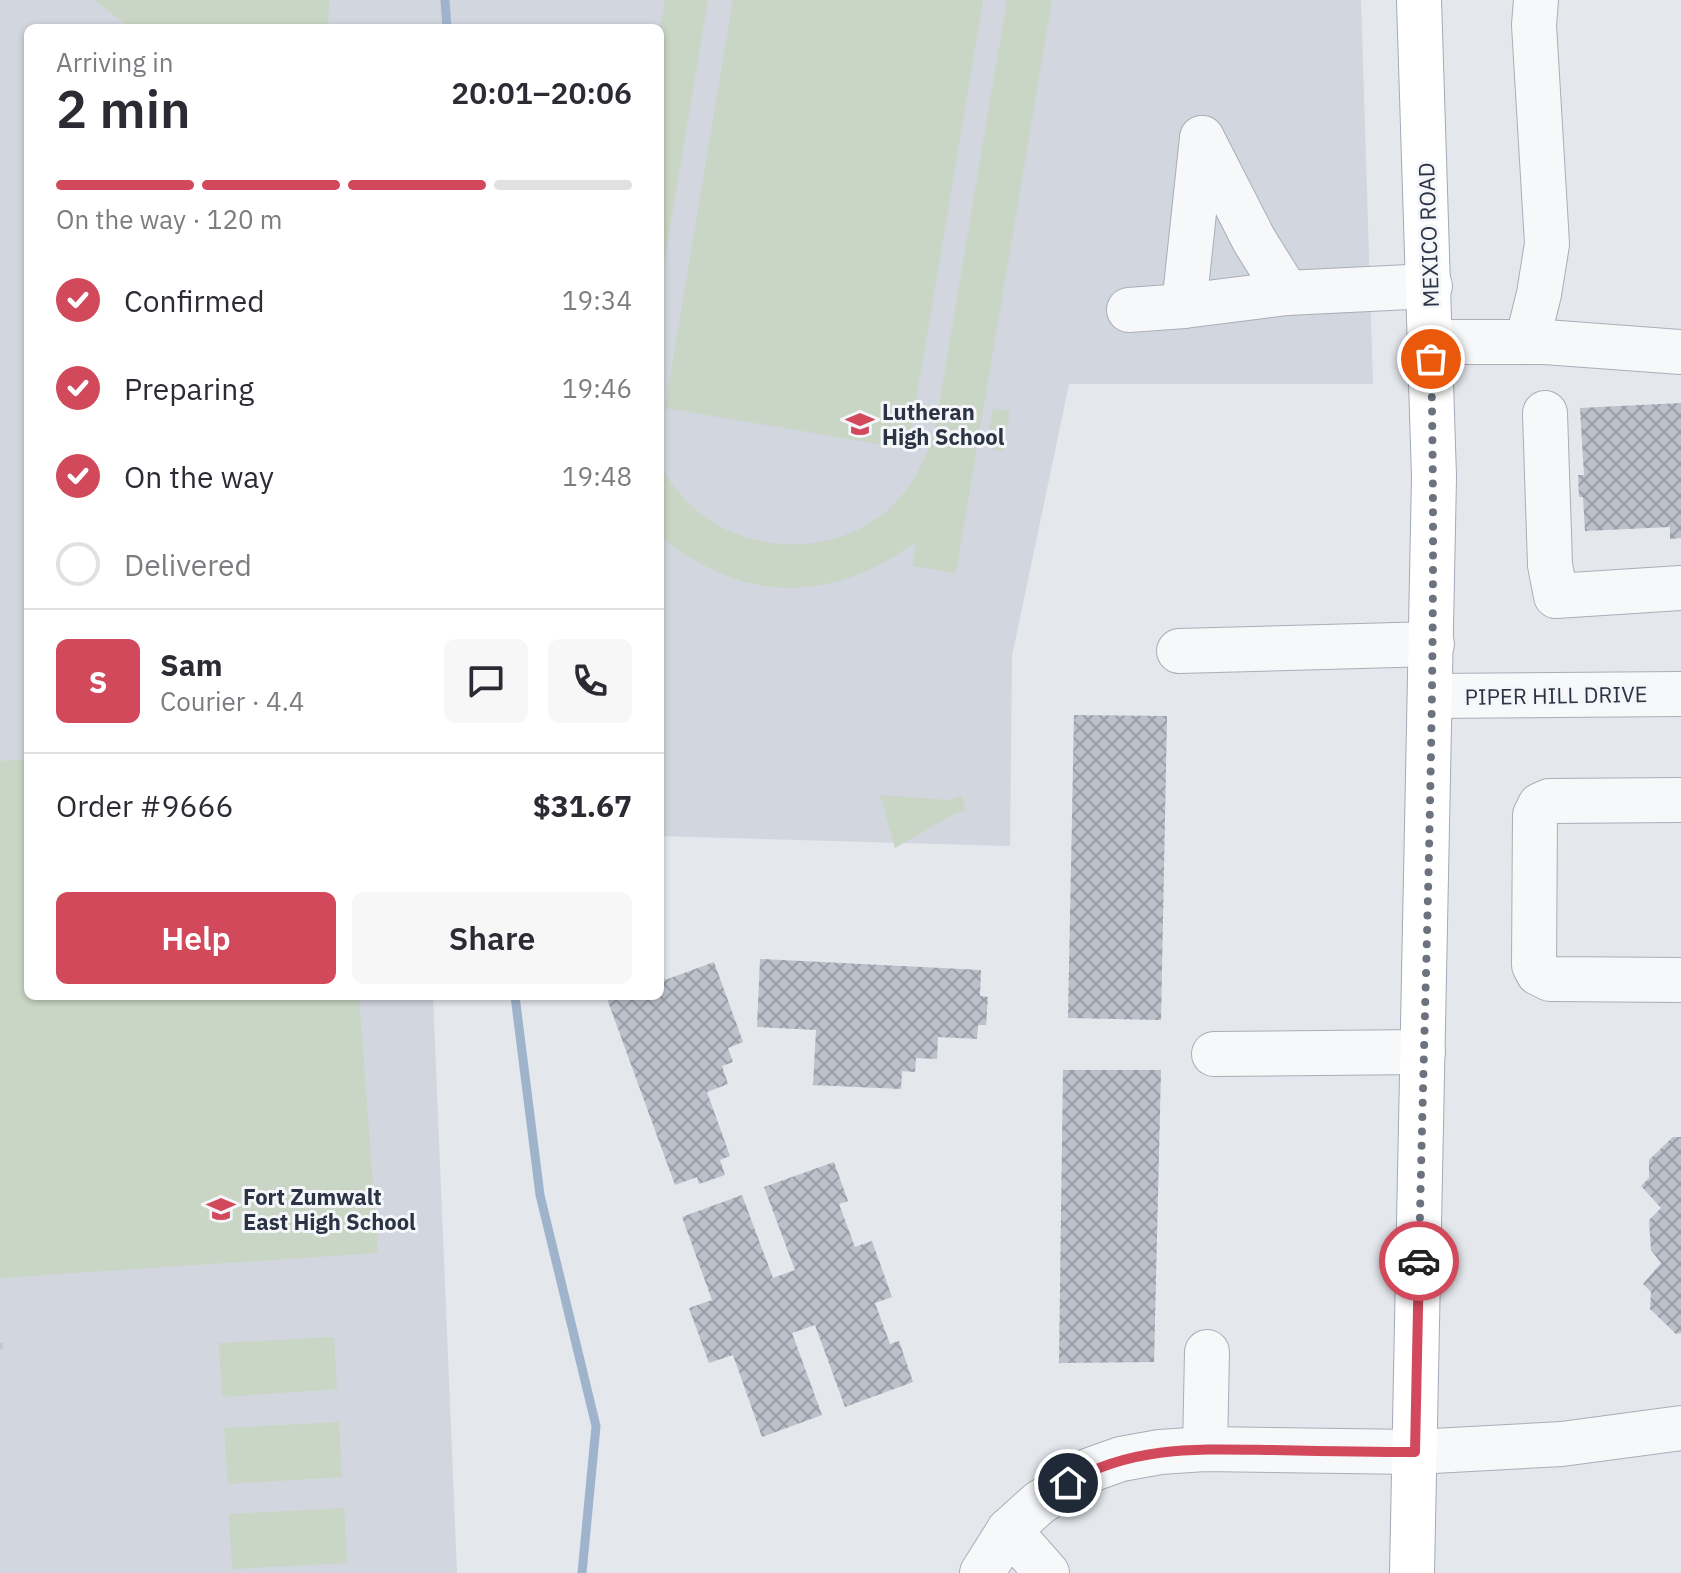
<!DOCTYPE html>
<meta charset="utf-8">
<style>
:root{--surface:#fff;--page:#f7f7f7;--text:#2b2b33;--muted:#7c7c81;--line:#e1e1e2;--accent:#d1495b}
body{margin:0;font-family:"IBM Plex Sans",sans-serif;background:var(--page);color:var(--text);height:100vh;display:flex;flex-direction:column;font-size:30px;white-space:nowrap}
*{box-sizing:border-box;margin:0}
p{font-size:26px;color:var(--muted)}
.icon{flex:none;width:44px;height:44px;fill:none;stroke:currentColor;stroke-width:2;stroke-linecap:round;stroke-linejoin:round}
.map{position:relative;flex:1;overflow:hidden}
.details{position:absolute;left:24px;top:24px;width:640px;height:976px;display:flex;flex-direction:column;background:var(--surface);border-radius:12px;box-shadow:0 2px 6px #0004}
.details>*{flex:none}
.pin{position:absolute;display:grid;place-items:center;width:68px;height:68px;color:#fff;margin:-34px;border:4px solid #fff;border-radius:50%;box-shadow:0 2px 8px #0007}
.courier{position:absolute;display:grid;place-items:center;width:80px;height:80px;margin:-40px;border:6px solid #d1495b;border-radius:50%;background:#fff;color:#222;box-shadow:0 2px 10px #0007}
.headline em{font-style:normal;font-weight:600}
.headline div{display:flex;flex-direction:column-reverse}
.headline{display:flex;align-items:center;justify-content:space-between;height:136px;padding:0 32px}
h1{font-size:52px;font-weight:600;line-height:60px}
.bar{display:grid;grid-template-columns:repeat(4,1fr);gap:12px 8px;align-content:center;height:96px;padding:0 32px}
.bar i{height:10px;border-radius:6px;background:var(--line)}
.bar .current{background:var(--accent)}
.bar p{grid-column:span 4}
.line{display:flex;align-items:center;gap:20px;padding:0 32px;border-top:2px solid var(--line)}
.line div{flex:1}
.round{display:grid;place-items:center;flex:none;width:84px;height:84px;border-radius:12px;background:var(--page)}
ol{padding:0 32px;list-style:none}
li{display:flex;align-items:center;gap:24px;height:88px}
li p{margin-inline-start:auto}
li .icon{padding:8px;border-radius:50%;background:var(--accent);color:#fff;stroke-width:4}
li:last-child{color:var(--muted)}
li i{width:44px;height:44px;border:4px solid var(--line);border-radius:50%}
.primary-button{display:flex;gap:16px;margin-top:auto;padding:16px 32px}
.primary-button a{flex:1;height:92px;border-radius:12px;background:var(--accent);color:#fff;font-size:32px;font-weight:600;line-height:92px;text-align:center}
.primary-button a+a{background:var(--page);color:var(--text)}
.map>svg:first-child{display:block}
.built{fill:#d2d6de}
.pitch{fill:#c9d6c5}
.lines{fill:none;stroke-linecap:round;stroke-linejoin:round}
.stream{stroke:#9fb4cc;stroke-width:9}
.building{fill:url(#building-cross-hatch)}
.minor-casing{stroke:#a9aeb7;stroke-width:46}
.major-casing{stroke:#a3abb8;stroke-width:46}
.path{stroke:#c2c5cb;stroke-width:5;stroke-dasharray:6 6;stroke-linecap:butt}
.minor{stroke:#f7f8fa;stroke-width:44}
.major{stroke:#fff;stroke-width:44}
.done{stroke:#6c737f;stroke-width:8;stroke-dasharray:0 14.4}
.route{stroke:#d1495b;stroke-width:10}
.labels{text-anchor:middle;dominant-baseline:central;stroke-width:6;stroke-linejoin:round;paint-order:stroke}
.street-label{font-size:22px;fill:#2b3445;stroke:#f4f6f9}
.poi-label{font-size:22px;font-weight:bold;fill:#2b3445;stroke:#f4f6f9;text-anchor:start}
</style>
<div class="map">
<svg width="1681" height="1573" viewBox="0 0 1681 1573">
<defs>
<pattern id="building-cross-hatch" width="8" height="8" patternUnits="userSpaceOnUse" patternTransform="scale(2)"><rect width="8" height="8" fill="#bbc0ca"/><path d="M0 0l8 8M0 8l8-8" fill="none" stroke="#989da6"/></pattern>
</defs>
<rect width="100%" height="100%" fill="#e4e7ec"/>
<path class="built" d="M0 0H1361L1373 384H1069L1012 656 1010 846 660 836V28H28V996H433L457 1573H0Z"/>
<g class="pitch">
<path d="M95 0H329L328 28H130Z"/>
<path d="M665 0H708L660 288V30Z"/>
<path d="M733 0H983L908 449 665 408Z"/>
<path d="M1007 0H1052L956 573 913 566 915 542C833 604 739 604 660 535V463C700 550 820 571 890 508 915 485 928 456 936 423Z"/>
<path d="M993 408 1010 411 1003 451 986 448Z"/>
<path d="M28 759V996H359L378 1253 0 1278V761Z"/>
<path d="M880 795 948 800 962 796 966 810 954 814 895 848Z"/>
<path d="M334 1337 337 1389 222 1397 219 1343Z"/>
<path d="M339 1422 342 1477 228 1484 224 1428Z"/>
<path d="M344 1508 347 1563 232 1569 229 1514Z"/>
</g>
<g class="lines">
<g class="stream">
<path d="M445 0 447 28"/>
<path d="M515 996 540 1195 596 1426 582 1573"/>
</g>
</g>
<g class="building">
<path d="M1681 403V538L1670 539V527L1585 531 1583 497H1579L1578 475H1584L1580 408Z"/>
<path d="M1074 715 1167 716 1161 1020 1068 1018Z"/>
<path d="M760 959 981 970 980 996 988 997 986 1025H978L977 1039 938 1037 937 1059 916 1058 915 1072 902 1071 901 1089 813 1085 816 1030 757 1027Z"/>
<path d="M714 962 743 1042 728 1048 733 1062 722 1066 728 1084 707 1092 730 1156 720 1160 725 1175 699 1184 697 1177 675 1185 606 996H660V966L665 980Z"/>
<path d="M1063 1070H1161L1154 1362 1059 1363Z"/>
<path d="M1673 1137H1681V1333L1676 1334 1650 1309 1651 1292 1643 1284 1661 1263 1651 1250 1649 1220 1661 1208 1641 1186 1649 1178V1160Z"/>
<path d="M834 1162 848 1201 839 1204 855 1247 872 1241 892 1297 875 1303 890 1344 899 1341 913 1382 845 1407 815 1325 792 1333 822 1415 762 1437 733 1355 709 1363 689 1308 712 1300 682 1217 742 1195 773 1278 795 1270 764 1187Z"/>
</g>
<g class="lines">
<defs>
<g id="minor">
<path d="M1202 138 1254 240 1287 293 1430 286"/>
<path d="M1184 306 1202 138"/>
<path d="M1129 310 1184 306 1287 293"/>
<path d="M1431 342H1545L1681 352"/>
<path d="M1527 342 1539 294 1547 244 1534 25 1536 0"/>
<path d="M1545 413 1550 565 1556 596 1681 588"/>
<path d="M1179 651 1432 644"/>
<path d="M1431 696 1681 694"/>
<path d="M1681 800 1549 801 1540 805 1535 815 1534 965 1538 973 1550 979 1681 980"/>
<path d="M1214 1054 1423 1052"/>
<path d="M1205 1449 1207 1352"/>
<path d="M1009 1530 1047 1573"/>
<path d="M982 1573 1009 1530 1039 1503 1090 1470 1121 1459 1160 1452 1205 1449 1415 1452 1562 1444 1681 1428"/>
</g>
<path id="major" d="M1412 1573 1434 477 1419 0"/>
</defs>
<use href="#minor" class="minor-casing"/>
<use href="#major" class="major-casing"/>
<path class="path" d="M0 1343V1353"/>
<use href="#minor" class="minor"/>
<use href="#major" class="major"/>
</g>
<g class="lines">
<path class="done" d="M1419 1261C1425 961 1438 660 1431 359"/>
<path class="route" d="M1068 1483C1133 1445 1199 1449 1273 1450 1320 1451 1368 1452 1415 1452L1419 1261"/>
</g>
<defs>
<symbol id="school-bare" viewBox="-9 -9 18 18"><path d="M0-5L7-2L0 1L-7-2ZM-4 1L0 2.5L4 1V4Q0 6-4 4Z" fill="#d1495b" stroke="#f4f6f9" stroke-width="2.5" paint-order="stroke"/></symbol>
</defs>
<g fill-rule="evenodd">
<use href="#school-bare" x="840" y="404" width="40" height="40"/>
<use href="#school-bare" x="201" y="1189" width="40" height="40"/>
</g>
<g class="labels">
<g class="street-label">
<text transform="translate(1428 235) rotate(-92)">MEXICO ROAD</text>
<text transform="translate(1556 695) rotate(-1)">PIPER HILL DRIVE</text>
</g>
<g class="poi-label">
<text x="882" y="411">Lutheran<tspan x="882" dy="25">High School</tspan></text>
<text x="243" y="1196">Fort Zumwalt<tspan x="243" dy="25">East High School</tspan></text>
</g>
</g>
</svg>
<div class="pin" style="left:1431px;top:359px;background:#ea580c"><svg class="icon" aria-label="bag" viewBox="0 0 24 24"><path d="M5 8h14l-1 12H6zM9 8a3 3 0 0 1 6 0"/></svg></div>
<div class="pin" style="left:1068px;top:1483px;background:#1f2937"><svg class="icon" aria-label="home" viewBox="0 0 24 24"><path d="M3 11l9-7 9 7M6 9v11h12V9"/></svg></div>
<div class="courier" style="left:1419px;top:1261px"><svg class="icon" aria-label="car" viewBox="0 0 24 24"><path d="M5 17H2v-5l4-1 3-4h7l3 4 3 1v5h-3M9 17h6M6 11h13"/><circle cx="7" cy="17" r="2"/><circle cx="17" cy="17" r="2"/></svg></div>
<section class="details">
<div class="headline"><div><h1>2 min</h1><p>Arriving in</p></div><em>20:01–20:06</em></div>
<div class="bar"><i class="current"></i><i class="current"></i><i class="current"></i><i></i><p>On the way · 120 m</p></div>
<ol>
<li><svg class="icon" aria-label="check" viewBox="0 0 24 24"><path d="M5 12l5 5 9-10"/></svg>Confirmed<p>19:34</p></li>
<li><svg class="icon" aria-label="check" viewBox="0 0 24 24"><path d="M5 12l5 5 9-10"/></svg>Preparing<p>19:46</p></li>
<li><svg class="icon" aria-label="check" viewBox="0 0 24 24"><path d="M5 12l5 5 9-10"/></svg>On the way<p>19:48</p></li>
<li><i></i>Delivered</li>
</ol>
<div class="line" style="height:144px"><b class="round" style="background:var(--accent);color:#fff">S</b><div><b>Sam</b><p>Courier · 4.4</p></div><a class="round"><svg class="icon" aria-label="chat" viewBox="0 0 24 24"><path d="M4 5h16v11H9l-5 4z"/></svg></a><a class="round"><svg class="icon" aria-label="phone" viewBox="0 0 24 24"><path d="M5 4h4l2 5-3 2q2 4 5 5l2-3 5 2v4C11 20 4 13 5 4z"/></svg></a></div>
<div class="line" style="height:104px"><div>Order #9666</div><b>$31.67</b></div>
<div class="primary-button"><a>Help</a><a>Share</a></div>
</section>
</div>
